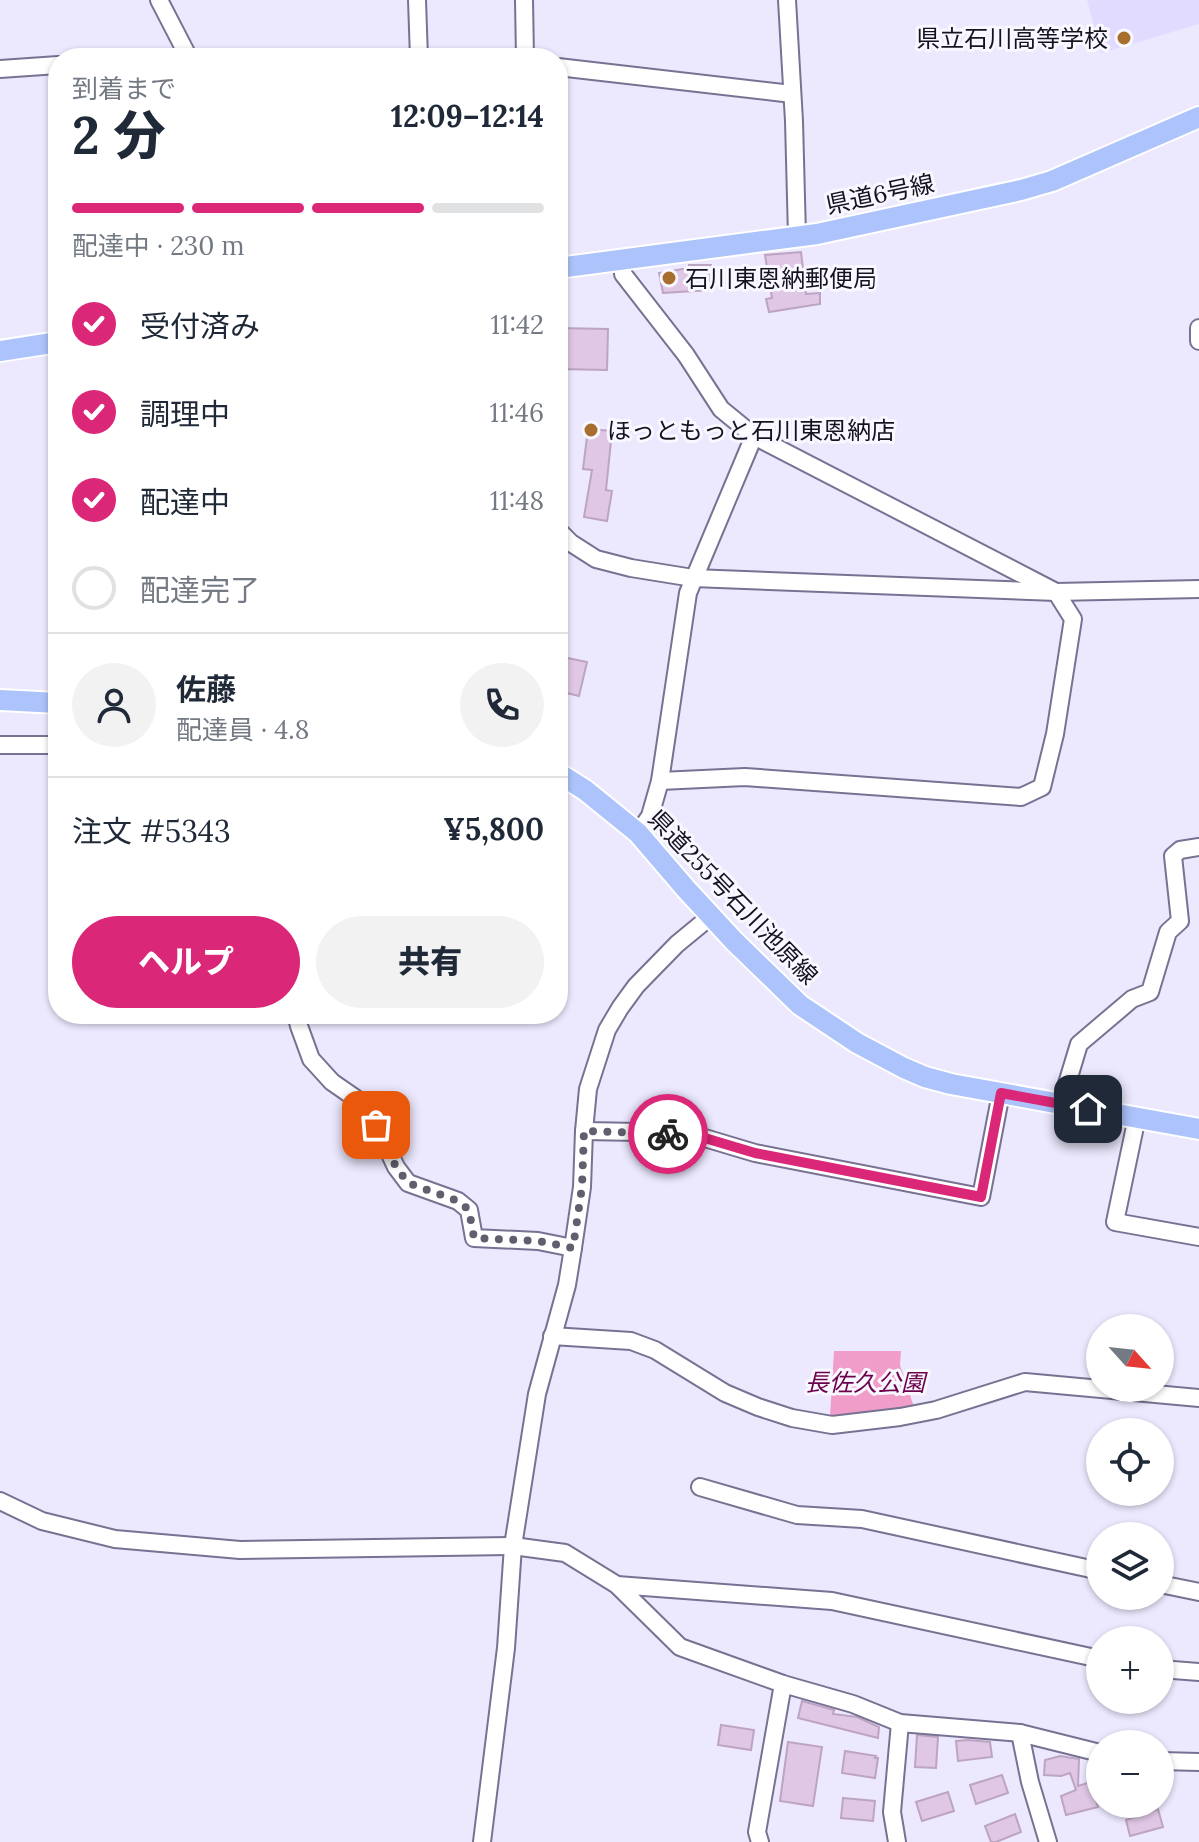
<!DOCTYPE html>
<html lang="ja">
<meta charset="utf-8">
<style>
:root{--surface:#fff;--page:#f2f2f3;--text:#1f2937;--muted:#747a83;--line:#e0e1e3;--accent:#db2777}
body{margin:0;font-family:Lora,"Noto Sans JP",serif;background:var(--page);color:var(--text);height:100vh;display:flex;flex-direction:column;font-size:30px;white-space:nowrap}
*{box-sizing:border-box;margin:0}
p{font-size:26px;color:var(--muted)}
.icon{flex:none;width:44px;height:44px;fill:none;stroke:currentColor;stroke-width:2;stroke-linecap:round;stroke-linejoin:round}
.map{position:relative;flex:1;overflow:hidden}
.panel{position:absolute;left:48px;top:48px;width:520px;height:976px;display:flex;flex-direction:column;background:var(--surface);border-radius:32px;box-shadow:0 2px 6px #0004}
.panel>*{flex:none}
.needle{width:52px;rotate:117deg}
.tools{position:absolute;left:1086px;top:1314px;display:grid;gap:16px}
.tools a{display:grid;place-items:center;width:88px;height:88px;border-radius:50%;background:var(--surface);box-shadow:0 2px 6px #0004;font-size:40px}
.pin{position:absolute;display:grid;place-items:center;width:68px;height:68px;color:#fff;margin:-34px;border-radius:16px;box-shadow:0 4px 12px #0006}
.courier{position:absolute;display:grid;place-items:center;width:80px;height:80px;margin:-40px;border:6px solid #db2777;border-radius:50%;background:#fff;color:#222;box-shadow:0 2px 10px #0007}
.summary em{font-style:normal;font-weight:800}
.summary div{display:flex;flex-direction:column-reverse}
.summary{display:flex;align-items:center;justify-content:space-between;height:136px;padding:0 24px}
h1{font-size:52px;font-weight:800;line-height:60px}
.bar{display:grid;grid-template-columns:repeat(4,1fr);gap:12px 8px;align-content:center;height:96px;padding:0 24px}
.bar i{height:10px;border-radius:6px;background:var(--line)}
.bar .selected{background:var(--accent)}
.bar p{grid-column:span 4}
.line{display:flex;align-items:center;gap:20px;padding:0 24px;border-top:2px solid var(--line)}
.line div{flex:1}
.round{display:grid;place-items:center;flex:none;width:84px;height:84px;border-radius:42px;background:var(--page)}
ol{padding:0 24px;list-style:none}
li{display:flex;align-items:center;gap:24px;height:88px}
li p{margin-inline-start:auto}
li .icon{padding:8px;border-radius:50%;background:var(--accent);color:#fff;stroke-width:4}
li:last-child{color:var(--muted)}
li i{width:44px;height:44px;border:4px solid var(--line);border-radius:50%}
.cta{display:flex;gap:16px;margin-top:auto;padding:16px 24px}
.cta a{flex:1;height:92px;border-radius:48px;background:var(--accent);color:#fff;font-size:32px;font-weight:800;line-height:92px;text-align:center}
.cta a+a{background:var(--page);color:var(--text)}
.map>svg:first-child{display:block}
.built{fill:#e1dcff}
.green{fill:#f09dca}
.building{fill:#e0c7e6;stroke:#bca4c2;stroke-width:2}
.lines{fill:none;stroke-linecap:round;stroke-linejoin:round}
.minor-casing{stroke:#777292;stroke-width:20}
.major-casing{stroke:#fff;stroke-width:24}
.minor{stroke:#fff;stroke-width:16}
.major{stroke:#adc3fb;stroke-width:20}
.done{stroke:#615e6e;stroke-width:8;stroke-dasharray:0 14.4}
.route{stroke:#db2777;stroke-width:10}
.poi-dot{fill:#a76e2d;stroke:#f9f7ff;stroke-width:3}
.labels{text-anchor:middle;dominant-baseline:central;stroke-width:6;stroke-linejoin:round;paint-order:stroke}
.poi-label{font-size:24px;fill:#161320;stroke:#f9f7ff;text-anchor:start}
.street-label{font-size:24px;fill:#161320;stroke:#f9f7ff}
.park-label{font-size:24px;font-style:italic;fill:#6c004c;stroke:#f9f7ff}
</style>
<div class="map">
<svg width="1199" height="1842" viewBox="0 0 1199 1842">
<rect width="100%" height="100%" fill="#ece8fe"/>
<path class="built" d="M1087 0H1199V24L1101 53Z"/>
<path class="green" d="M834 1351H901L900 1365 914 1407 895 1411 830 1416Z"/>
<g class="building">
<path d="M801 252 806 294 820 293V304L769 312 766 299 772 298 765 255Z"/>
<path d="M689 265H711L710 290 663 293 659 273 689 268Z"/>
<path d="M558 328 608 329 607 370 558 369Z"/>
<path d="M588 429 612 431 606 490 612 491 607 521 584 517 592 470 583 469Z"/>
<path d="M558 656 587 662 579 696 558 691Z"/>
<path d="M802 1701 834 1710 833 1714 857 1717 879 1727 878 1738 798 1718Z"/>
<path d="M721 1725 754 1730 751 1750 718 1745Z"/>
<path d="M917 1735 938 1737 936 1768 915 1767Z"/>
<path d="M968 1740 990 1742 992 1757 958 1761 956 1741Z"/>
<path d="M788 1742 822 1747 813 1806 780 1801Z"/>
<path d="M845 1751 876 1756 875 1758H878L875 1778 842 1773Z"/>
<path d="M1060 1756 1079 1759 1078 1786 1091 1782 1098 1807 1066 1815 1061 1796 1076 1790 1070 1773 1061 1776 1044 1775 1045 1760Z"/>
<path d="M1002 1775 1008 1793 976 1804 970 1785Z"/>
<path d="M948 1792 954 1811 922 1821 916 1802Z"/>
<path d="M843 1798 875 1801 873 1821 841 1818Z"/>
<path d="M1158 1809 1163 1827 1130 1836 1126 1820Z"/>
<path d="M1015 1814 1021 1832 996 1842H991L985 1826Z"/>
</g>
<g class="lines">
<defs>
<g id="minor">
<path d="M159 0 189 58"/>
<path d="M417 0 419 58"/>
<path d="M524 0 525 58"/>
<path d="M787 0 794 121 797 236"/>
<path d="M398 58H428"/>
<path d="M558 67 792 94"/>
<path d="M0 69 58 65"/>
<path d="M623 259V274L686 355 721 409 754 436 1056 592 1073 619 1055 734 1042 787 1021 797 745 777 660 781"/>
<path d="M1199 328V341"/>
<path d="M558 530 571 543 596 559 631 568 693 578 1056 592 1199 589"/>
<path d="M0 745H58"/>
<path d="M638 833 650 816 660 781 688 593 754 436"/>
<path d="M296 1014 299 1026 311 1059 332 1082 368 1107 396 1167 408 1183 458 1201 469 1210 474 1238 538 1241 573 1248"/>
<path d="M1064 1105 1066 1087 1079 1044 1132 999 1150 992 1168 932 1180 921 1173 856 1180 850 1199 847"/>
<path d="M1137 1117 1115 1222 1199 1237"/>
<path d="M584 1131 640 1132 698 1136 755 1153 981 1197 1001 1093"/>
<path d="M552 1336 631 1341 655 1350 725 1393 758 1407 792 1418 832 1425 900 1417 936 1410 1025 1382 1199 1398"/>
<path d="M700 1487 797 1515 862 1519 1100 1571"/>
<path d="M0 1501 42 1521 115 1539 240 1550 513 1546 565 1553 617 1585 680 1647 783 1684 853 1704 900 1723 1020 1733 1100 1753"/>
<path d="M1160 1584 1199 1592"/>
<path d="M617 1585 832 1601 1100 1659"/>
<path d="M1160 1669 1199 1672"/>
<path d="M1020 1733 1030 1782 1048 1842"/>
<path d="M1160 1761 1199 1762"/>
<path d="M482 1842 506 1648 513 1546 537 1394 567 1285 573 1248 582 1187 584 1131 588 1089 607 1030 620 1008 636 986 677 944 711 916"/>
<path d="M760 1842 757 1832 783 1684"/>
<path d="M897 1842 892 1812 900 1723"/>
</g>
<g id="major">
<path d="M558 268 817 234 1021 190 1052 181 1199 117"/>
<path d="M0 351 58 342"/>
<path d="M0 700 58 703"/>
<path d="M558 773 585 790 638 833 686 889 734 941 800 1005 857 1043 904 1068 925 1077 951 1084 1199 1129"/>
</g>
</defs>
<use href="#minor" class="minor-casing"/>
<use href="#major" class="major-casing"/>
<use href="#minor" class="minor"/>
<use href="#major" class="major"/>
</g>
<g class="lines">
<path class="done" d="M376 1125 396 1167 408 1183 458 1201 469 1210 474 1238 538 1241 573 1248 582 1187 584 1131 668 1134"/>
<path class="route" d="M668 1134 698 1136 755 1153 981 1197 1001 1093 1088 1109"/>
</g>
<g class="poi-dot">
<circle cx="1124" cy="38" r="8"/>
<circle cx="669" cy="278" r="8"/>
<circle cx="591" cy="430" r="8"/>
</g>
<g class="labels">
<g class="poi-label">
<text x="1108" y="38" text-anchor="end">県立石川高等学校</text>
<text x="685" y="278">石川東恩納郵便局</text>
<text x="607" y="430">ほっともっと石川東恩納店</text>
</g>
<g class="street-label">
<text transform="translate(880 194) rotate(-12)">県道6号線</text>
<text transform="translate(733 897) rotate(46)">県道255号石川池原線</text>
</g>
<g class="park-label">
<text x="865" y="1382">長佐久公園</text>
</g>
</g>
</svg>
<div class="tools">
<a><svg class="needle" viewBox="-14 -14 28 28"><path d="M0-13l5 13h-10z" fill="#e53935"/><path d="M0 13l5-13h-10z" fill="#747a83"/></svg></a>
<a><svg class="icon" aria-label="locate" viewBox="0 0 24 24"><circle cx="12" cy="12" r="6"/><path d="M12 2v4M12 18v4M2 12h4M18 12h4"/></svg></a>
<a><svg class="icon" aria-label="layers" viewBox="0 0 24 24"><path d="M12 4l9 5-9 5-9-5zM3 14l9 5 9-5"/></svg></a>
<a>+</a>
<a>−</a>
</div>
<div class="pin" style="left:376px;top:1125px;background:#ea580c"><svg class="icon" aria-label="bag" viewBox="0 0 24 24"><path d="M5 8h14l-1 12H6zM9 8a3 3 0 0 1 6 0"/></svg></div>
<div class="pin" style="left:1088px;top:1109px;background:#1f2937"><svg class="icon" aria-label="home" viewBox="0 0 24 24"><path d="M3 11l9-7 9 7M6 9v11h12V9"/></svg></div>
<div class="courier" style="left:668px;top:1134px"><svg class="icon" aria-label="bike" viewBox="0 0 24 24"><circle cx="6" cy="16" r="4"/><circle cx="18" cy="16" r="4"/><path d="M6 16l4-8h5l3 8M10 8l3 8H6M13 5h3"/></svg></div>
<section class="panel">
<div class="summary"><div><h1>2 分</h1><p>到着まで</p></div><em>12:09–12:14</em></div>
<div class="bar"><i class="selected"></i><i class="selected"></i><i class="selected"></i><i></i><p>配達中 · 230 m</p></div>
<ol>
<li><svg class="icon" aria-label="check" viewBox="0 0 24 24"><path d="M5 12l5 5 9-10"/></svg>受付済み<p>11:42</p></li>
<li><svg class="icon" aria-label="check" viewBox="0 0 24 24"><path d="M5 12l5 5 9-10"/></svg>調理中<p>11:46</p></li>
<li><svg class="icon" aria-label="check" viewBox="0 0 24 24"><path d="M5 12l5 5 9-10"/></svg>配達中<p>11:48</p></li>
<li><i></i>配達完了</li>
</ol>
<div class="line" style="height:144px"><a class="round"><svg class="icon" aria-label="person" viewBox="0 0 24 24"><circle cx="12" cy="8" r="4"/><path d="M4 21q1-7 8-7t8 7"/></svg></a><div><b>佐藤</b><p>配達員 · 4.8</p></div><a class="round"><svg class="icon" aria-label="phone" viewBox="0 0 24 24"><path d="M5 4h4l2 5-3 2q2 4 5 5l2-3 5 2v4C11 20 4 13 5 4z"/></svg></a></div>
<div class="line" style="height:104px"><div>注文 #5343</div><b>¥5,800</b></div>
<div class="cta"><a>ヘルプ</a><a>共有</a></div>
</section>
</div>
